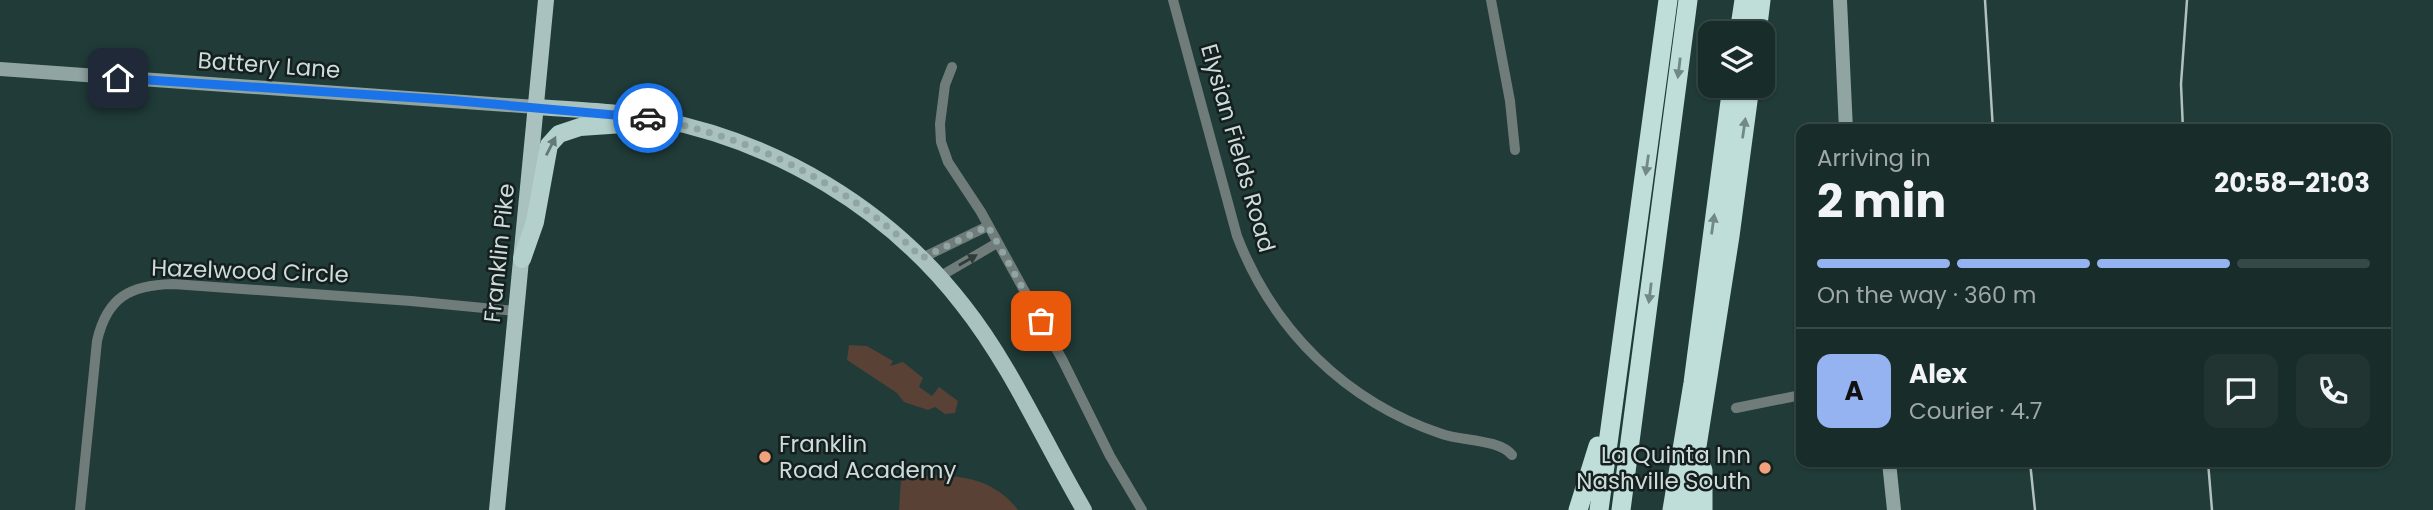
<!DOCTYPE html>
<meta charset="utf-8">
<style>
:root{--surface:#182c2a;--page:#213432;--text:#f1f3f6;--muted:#9fa7a8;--line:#364847;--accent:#95b2f1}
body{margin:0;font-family:Poppins,sans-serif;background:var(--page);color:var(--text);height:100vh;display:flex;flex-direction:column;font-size:26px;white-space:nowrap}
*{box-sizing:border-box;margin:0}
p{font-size:23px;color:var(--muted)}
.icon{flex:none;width:38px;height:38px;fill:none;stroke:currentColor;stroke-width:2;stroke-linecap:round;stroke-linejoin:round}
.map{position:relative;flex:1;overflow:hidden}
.panel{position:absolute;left:1796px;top:124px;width:595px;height:343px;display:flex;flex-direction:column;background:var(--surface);border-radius:14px;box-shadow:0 2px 5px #0004,0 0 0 2px var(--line)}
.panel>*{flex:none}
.tools{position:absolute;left:1698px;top:21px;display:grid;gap:14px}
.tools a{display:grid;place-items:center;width:77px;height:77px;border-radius:14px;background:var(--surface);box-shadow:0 2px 5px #0004,0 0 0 2px var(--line);font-size:35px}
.pin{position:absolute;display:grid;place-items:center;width:60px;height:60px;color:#fff;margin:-30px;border-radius:14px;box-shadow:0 4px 10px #0006}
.courier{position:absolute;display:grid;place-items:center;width:70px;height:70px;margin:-35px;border:5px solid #1a73e8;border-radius:50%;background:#fff;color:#222;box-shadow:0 2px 9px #0007}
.overview em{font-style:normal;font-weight:700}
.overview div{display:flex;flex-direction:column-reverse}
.overview{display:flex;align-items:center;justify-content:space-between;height:119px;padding:0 21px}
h1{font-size:46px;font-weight:700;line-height:52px}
.bar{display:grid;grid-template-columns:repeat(4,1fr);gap:10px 7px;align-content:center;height:84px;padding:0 21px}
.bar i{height:9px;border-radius:5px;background:var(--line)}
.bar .active{background:var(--accent)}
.bar p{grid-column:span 4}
.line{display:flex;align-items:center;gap:18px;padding:0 21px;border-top:2px solid var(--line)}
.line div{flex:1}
.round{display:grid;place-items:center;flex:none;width:74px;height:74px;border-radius:14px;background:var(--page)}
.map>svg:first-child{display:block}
.green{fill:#594136}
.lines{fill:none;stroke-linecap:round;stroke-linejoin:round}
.minor{stroke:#707c7a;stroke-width:10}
.secondary{stroke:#90a4a1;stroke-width:14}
.primary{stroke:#a9c2bf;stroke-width:16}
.trunk{stroke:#b4d0cc;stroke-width:18}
.motorway{stroke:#bfdeda;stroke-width:19}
.rail{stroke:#b0c1bf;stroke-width:2.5}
.oneway{fill:#728885}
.oneway2{fill:#647875}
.oneway3{fill:#303b3a}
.done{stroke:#90a4a1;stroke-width:7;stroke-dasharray:0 12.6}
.route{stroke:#1a73e8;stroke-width:9}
.poi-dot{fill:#f1a17b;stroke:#141f1e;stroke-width:2.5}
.labels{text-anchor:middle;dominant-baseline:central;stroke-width:5;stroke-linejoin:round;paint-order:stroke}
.street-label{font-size:23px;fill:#cddcda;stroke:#141f1e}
.poi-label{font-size:23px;fill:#cddcda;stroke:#141f1e;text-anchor:start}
</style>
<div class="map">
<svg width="2433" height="510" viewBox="0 0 2433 510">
<rect width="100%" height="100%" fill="#203b38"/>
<g class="green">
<path d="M849 345 867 346 893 361 890 366 903 362 923 378 919 387 932 396 939 387 958 401 955 413 945 414 935 407 928 410 904 402 897 393 847 360Z"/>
<path d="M937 475C971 477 996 482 1018 510H899L901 480Z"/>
</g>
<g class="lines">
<g class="minor">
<path d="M1173 0 1237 236C1273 330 1346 402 1442 434 1462 441 1499 439 1512 455"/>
<path d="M1491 0 1510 101 1515 150"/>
<path d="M952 67 945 85 940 124 941 142 948 162 981 212 1063 361 1110 456 1142 510"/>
<path d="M922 258 988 226"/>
<path d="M939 277 997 243"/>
<path d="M1736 408 1801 395"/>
<path d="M80 510 97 341C107 297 130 285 173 284L411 301 516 311"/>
</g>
<g class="secondary">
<path d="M1840 0 1846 130"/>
<path d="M0 69 536 107"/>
<path d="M1889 462 1894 510"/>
</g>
<g class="primary">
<path d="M536 107C576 110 617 111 657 119 776 142 888 208 963 305 1012 367 1044 442 1084 510"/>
<path d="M497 510 546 0"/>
</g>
<path class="trunk" d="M522 259 535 222 549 145 559 134 580 127 667 121"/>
<g class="motorway">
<path d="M1739 33 1744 0"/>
<path d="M1757 33 1761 0"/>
<path d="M1703 470V510"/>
<path d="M1578 510 1598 446"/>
<path d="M1599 510 1668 0"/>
<path d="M1621 510 1688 0"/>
<path d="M1672 510 1693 383 1732 86"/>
<path d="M1687 510 1730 236 1750 86"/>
</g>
<g class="rail">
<path d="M1985 0 1993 130"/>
<path d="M2183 130 2181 84 2187 0"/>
<path d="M2030 462 2035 510"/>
<path d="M2208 462 2212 510"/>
</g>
</g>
<defs><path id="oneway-solid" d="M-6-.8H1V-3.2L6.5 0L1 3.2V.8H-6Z" transform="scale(1.75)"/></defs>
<g class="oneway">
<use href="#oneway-solid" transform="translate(1679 68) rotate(97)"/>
<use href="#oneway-solid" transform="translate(1744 128) rotate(-82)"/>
<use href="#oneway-solid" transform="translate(1647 165) rotate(98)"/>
<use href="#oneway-solid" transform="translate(1713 224) rotate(-82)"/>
<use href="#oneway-solid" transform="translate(1650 293) rotate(97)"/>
</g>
<use class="oneway2" href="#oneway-solid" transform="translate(551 146) rotate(-63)"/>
<use class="oneway3" href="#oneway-solid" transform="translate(968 260) rotate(-30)"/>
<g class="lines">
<path class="done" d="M648 118C751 136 848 184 922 258L988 226 1041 321"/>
<path class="route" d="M118 78 448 100 648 118"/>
</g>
<g class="poi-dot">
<circle cx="765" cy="457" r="7"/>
<circle cx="1765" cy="468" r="7"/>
</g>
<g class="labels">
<g class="street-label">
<text transform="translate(269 65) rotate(4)">Battery Lane</text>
<text transform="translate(1238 148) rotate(74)">Elysian Fields Road</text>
<text transform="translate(499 253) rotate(-84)">Franklin Pike</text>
<text transform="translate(250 271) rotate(2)">Hazelwood Circle</text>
</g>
<g class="poi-label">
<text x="779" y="444">Franklin<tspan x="779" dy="26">Road Academy</tspan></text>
<text x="1751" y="455" text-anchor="end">La Quinta Inn<tspan x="1751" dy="26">Nashville South</tspan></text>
</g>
</g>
</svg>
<div class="tools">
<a><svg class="icon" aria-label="layers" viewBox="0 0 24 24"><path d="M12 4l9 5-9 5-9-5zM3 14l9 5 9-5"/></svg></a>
</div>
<div class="pin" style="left:1041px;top:321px;background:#ea580c"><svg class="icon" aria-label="bag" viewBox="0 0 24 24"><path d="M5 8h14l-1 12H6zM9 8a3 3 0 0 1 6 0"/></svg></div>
<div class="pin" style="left:118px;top:78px;background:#1f2937"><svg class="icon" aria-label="home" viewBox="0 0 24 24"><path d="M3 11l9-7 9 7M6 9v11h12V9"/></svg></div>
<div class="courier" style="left:648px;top:118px"><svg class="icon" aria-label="car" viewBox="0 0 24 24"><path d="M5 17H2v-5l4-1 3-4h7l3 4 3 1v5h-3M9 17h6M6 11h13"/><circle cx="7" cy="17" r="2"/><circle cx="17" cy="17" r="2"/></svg></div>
<section class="panel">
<div class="overview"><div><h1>2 min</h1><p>Arriving in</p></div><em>20:58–21:03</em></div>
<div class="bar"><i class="active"></i><i class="active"></i><i class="active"></i><i></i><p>On the way · 360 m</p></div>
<div class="line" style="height:126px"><b class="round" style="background:var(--accent);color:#111">A</b><div><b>Alex</b><p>Courier · 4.7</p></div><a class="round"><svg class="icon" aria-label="chat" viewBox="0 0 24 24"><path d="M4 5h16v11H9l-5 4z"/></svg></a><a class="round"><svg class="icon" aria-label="phone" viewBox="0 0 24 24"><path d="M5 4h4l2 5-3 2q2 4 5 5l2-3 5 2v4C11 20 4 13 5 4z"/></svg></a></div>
</section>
</div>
